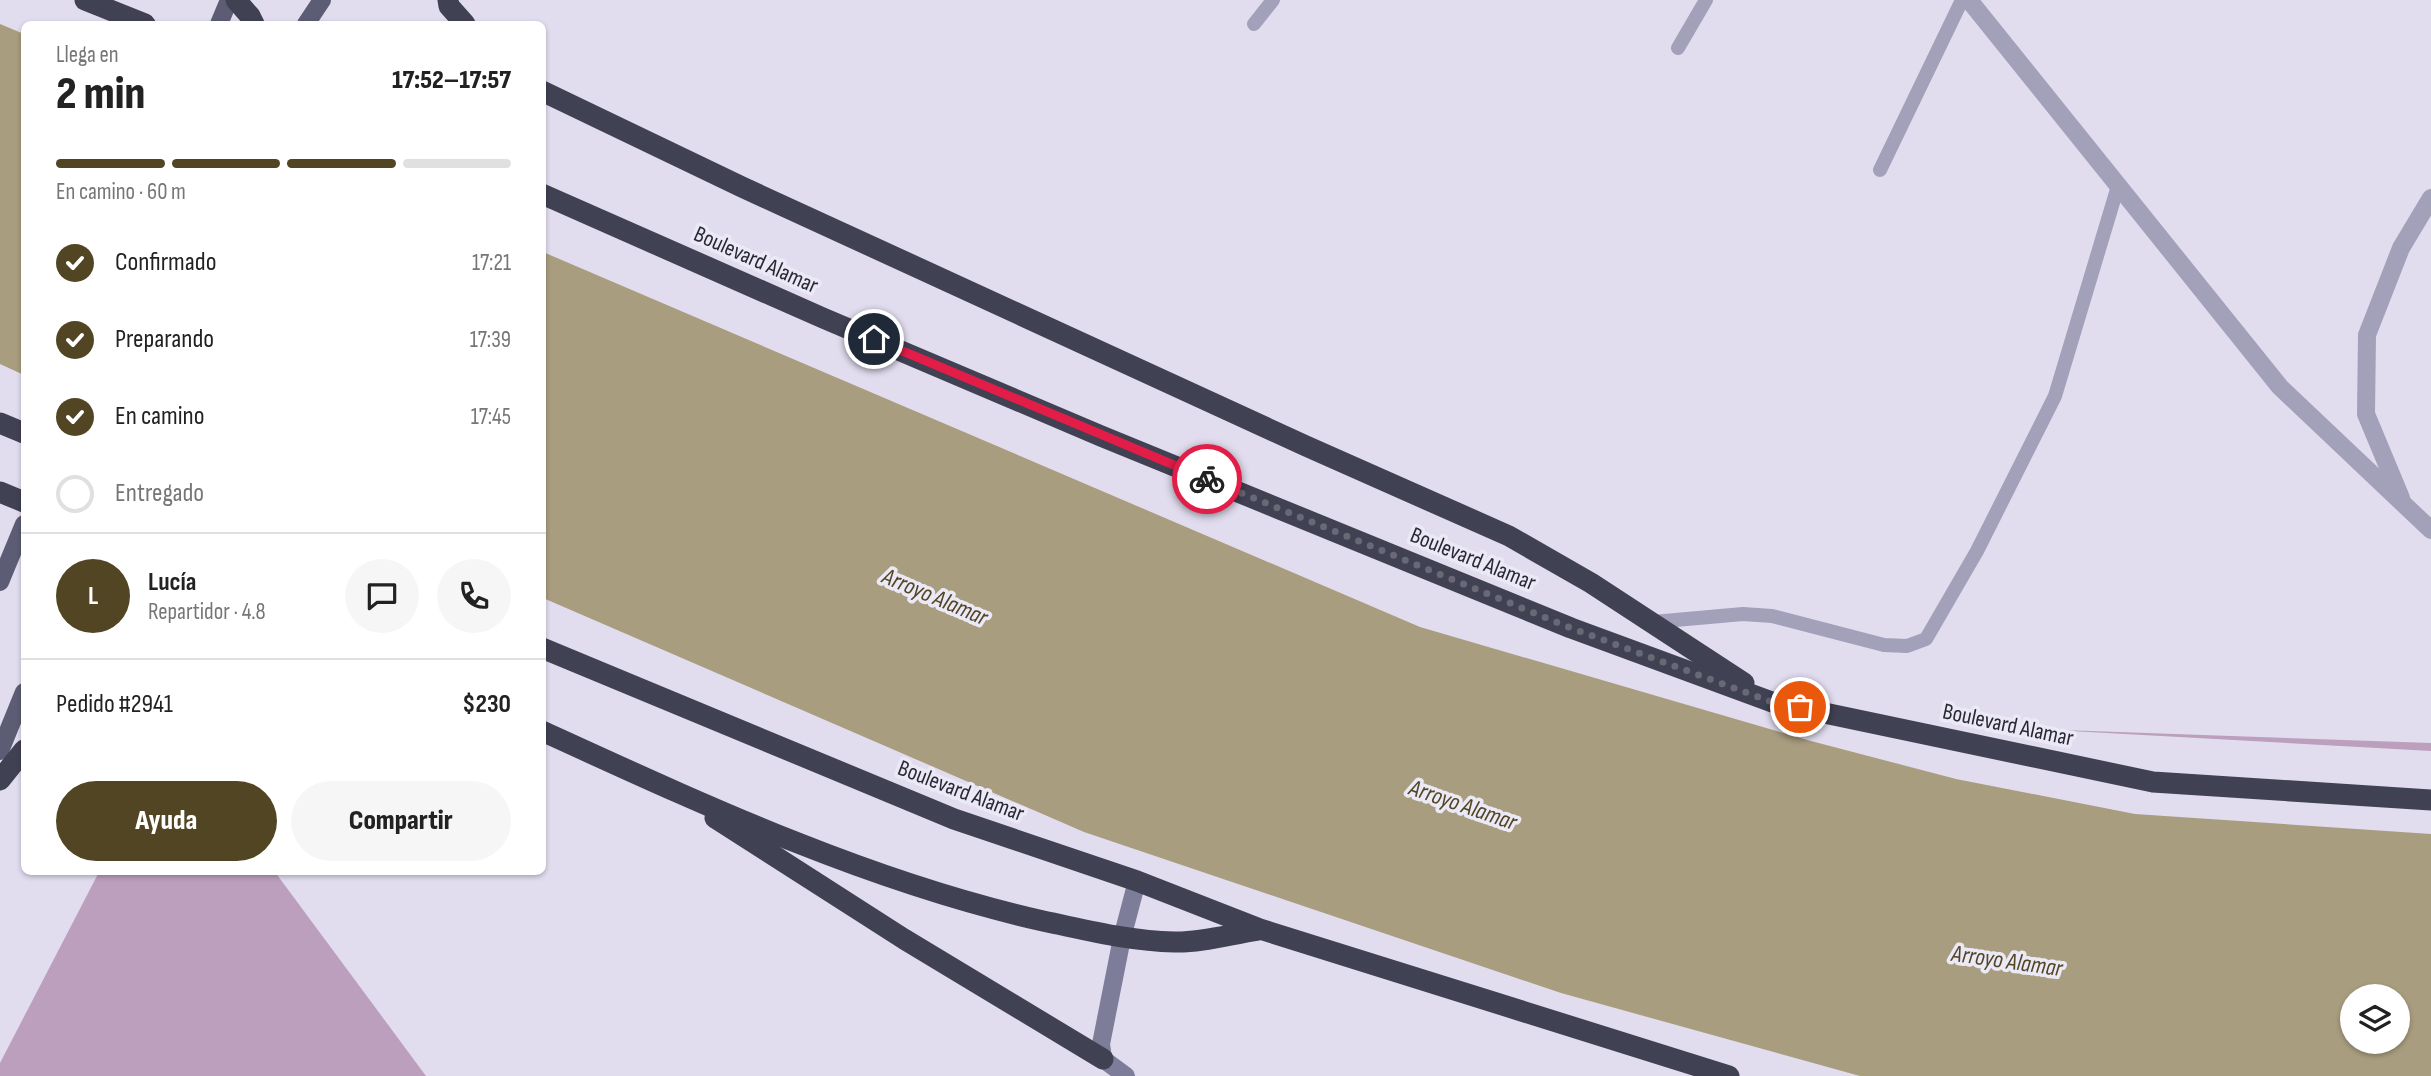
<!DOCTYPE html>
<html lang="es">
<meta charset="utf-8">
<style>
:root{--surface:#fff;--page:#f6f6f6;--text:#222;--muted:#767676;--line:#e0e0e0;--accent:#514523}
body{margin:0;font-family:"Sofia Sans Condensed",sans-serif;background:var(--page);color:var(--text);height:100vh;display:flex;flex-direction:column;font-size:26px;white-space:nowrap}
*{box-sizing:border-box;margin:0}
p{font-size:23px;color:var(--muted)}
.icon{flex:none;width:38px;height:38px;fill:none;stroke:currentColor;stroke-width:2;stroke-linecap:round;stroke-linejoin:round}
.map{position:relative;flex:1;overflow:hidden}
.panel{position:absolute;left:21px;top:21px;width:525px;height:854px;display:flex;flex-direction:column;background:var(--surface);border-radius:10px;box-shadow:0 2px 5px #0004}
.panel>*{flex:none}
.fabs{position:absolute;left:2340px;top:984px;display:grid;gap:14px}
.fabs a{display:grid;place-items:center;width:70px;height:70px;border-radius:50%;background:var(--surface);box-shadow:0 2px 5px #0004;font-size:35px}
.pin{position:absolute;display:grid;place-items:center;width:60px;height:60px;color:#fff;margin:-30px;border:4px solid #fff;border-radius:50%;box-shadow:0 2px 7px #0007}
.courier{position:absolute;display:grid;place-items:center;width:70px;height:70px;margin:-35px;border:5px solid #e11d48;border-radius:50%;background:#fff;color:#222;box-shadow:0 2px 9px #0007}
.overview em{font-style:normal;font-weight:800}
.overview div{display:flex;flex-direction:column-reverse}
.overview{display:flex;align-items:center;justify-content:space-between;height:119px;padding:0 35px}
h1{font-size:46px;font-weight:800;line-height:52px}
.bar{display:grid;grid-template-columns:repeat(4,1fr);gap:10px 7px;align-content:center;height:84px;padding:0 35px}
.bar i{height:9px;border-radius:5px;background:var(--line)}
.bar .current{background:var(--accent)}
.bar p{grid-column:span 4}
.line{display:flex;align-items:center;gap:18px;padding:0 35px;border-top:2px solid var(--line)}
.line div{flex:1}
.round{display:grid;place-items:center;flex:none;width:74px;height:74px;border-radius:37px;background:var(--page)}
ol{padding:0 35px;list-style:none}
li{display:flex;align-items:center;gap:21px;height:77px}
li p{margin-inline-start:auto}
li .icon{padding:7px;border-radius:50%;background:var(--accent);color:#fff;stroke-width:4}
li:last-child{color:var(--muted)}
li i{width:38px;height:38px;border:4px solid var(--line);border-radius:50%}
.button{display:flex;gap:14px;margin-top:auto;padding:14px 35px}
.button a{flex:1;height:80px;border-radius:42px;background:var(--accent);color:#fff;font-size:28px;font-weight:800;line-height:80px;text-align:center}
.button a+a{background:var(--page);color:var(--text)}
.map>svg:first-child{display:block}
.green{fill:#bc9fbd}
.water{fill:#a99d7f;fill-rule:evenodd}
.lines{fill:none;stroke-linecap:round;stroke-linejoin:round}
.lane{stroke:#a3a0ba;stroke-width:14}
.street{stroke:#a3a0ba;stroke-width:18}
.secondary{stroke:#7d7c99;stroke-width:18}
.primary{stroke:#5c5c74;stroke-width:18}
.highway{stroke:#414154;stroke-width:21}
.done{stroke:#696875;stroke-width:7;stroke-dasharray:0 12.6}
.route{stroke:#e11d48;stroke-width:9}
.labels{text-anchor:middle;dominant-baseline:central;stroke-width:7;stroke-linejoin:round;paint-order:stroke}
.street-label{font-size:23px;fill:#292934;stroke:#ece9f7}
.water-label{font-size:24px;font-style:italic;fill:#514523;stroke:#ece9f7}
</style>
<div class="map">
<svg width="2431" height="1076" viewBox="0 0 2431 1076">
<rect width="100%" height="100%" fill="#e1ddef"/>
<g class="green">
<path d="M2034 729 2431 743V751Z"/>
<path d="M99 872H275L426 1076H0V1063Z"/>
</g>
<g class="water">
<path d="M0 24 24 34V375L0 364Z"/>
<path d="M543 252 1420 627 1811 741 1956 779 2135 814 2431 834V1076H1860L1561 993 1084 832 543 598ZM2352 996H2398V1041H2352Z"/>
</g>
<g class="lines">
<g class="lane">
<path d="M1254 24 1273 0"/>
<path d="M1678 48 1706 0"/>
<path d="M1880 170 1962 0"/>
<path d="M1653 622 1743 614 1772 616 1884 645 1907 646 1926 639 1977 551 2055 396 2118 186"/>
</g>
<g class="street">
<path d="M1969 0 2280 387 2431 530"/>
<path d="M2401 498 2366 414 2367 335 2401 248 2431 198"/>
</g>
<path class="secondary" d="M1126 1076 1103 1059 1101 1044 1122 938 1137 881"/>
<g class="primary">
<path d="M219 24 229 0"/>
<path d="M306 24 322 0"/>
<path d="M0 582 24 524"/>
<path d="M0 751 24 692"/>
</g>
<g class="highway">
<path d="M85 0 145 24"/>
<path d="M236 0 250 16 254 24"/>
<path d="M448 0 449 6 465 24"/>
<path d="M542 91 742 187 1306 446 1509 536 1591 583 1744 683"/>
<path d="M542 194 823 318 1101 436 1571 628 1772 702 2153 782 2431 800"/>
<path d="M0 423 24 433"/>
<path d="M0 492 24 502"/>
<path d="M542 648 954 819 1137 881 1260 929 1729 1076"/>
<path d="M542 731C704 805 869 882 1043 921 1087 930 1129 941 1174 942 1201 943 1231 934 1258 930"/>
<path d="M0 780 24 750"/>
<path d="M715 818 904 939 1103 1059"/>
</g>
</g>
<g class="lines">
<path class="done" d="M1207 479 1571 628 1772 702 1800 707"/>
<path class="route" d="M874 339 1207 479"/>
</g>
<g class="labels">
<g class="street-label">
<text transform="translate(756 260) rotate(24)">Boulevard Alamar</text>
<text transform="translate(1473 559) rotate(22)">Boulevard Alamar</text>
<text transform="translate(2008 725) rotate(12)">Boulevard Alamar</text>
<text transform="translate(961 791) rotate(21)">Boulevard Alamar</text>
</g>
<g class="water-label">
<text transform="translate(935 597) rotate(23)">Arroyo Alamar</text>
<text transform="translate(1463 805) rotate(19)">Arroyo Alamar</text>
<text transform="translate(2007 961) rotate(8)">Arroyo Alamar</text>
</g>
</g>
</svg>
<div class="fabs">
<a><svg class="icon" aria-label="layers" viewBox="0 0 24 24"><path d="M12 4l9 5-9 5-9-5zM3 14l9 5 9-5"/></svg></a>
</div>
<div class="pin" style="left:1800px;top:707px;background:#ea580c"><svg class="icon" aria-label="bag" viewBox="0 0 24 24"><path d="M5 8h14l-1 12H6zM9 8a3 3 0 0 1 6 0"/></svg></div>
<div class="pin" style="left:874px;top:339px;background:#1f2937"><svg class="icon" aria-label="home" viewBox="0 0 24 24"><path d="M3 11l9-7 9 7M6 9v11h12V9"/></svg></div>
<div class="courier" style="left:1207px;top:479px"><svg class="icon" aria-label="bike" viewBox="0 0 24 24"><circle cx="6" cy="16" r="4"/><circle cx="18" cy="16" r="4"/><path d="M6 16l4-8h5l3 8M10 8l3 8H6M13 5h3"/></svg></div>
<section class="panel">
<div class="overview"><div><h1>2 min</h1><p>Llega en</p></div><em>17:52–17:57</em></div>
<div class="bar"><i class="current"></i><i class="current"></i><i class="current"></i><i></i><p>En camino · 60 m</p></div>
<ol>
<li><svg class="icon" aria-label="check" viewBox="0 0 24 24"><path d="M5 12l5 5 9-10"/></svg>Confirmado<p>17:21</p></li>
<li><svg class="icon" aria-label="check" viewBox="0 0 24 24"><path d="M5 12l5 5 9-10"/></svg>Preparando<p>17:39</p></li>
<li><svg class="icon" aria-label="check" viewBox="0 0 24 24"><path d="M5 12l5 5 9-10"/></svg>En camino<p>17:45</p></li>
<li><i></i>Entregado</li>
</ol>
<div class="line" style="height:126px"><b class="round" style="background:var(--accent);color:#fff">L</b><div><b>Lucía</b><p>Repartidor · 4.8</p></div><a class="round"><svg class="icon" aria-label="chat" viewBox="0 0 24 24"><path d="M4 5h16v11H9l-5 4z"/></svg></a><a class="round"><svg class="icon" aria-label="phone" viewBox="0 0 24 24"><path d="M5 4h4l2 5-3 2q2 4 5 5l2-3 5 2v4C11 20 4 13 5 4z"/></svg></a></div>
<div class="line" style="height:91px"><div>Pedido #2941</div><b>$230</b></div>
<div class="button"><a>Ayuda</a><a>Compartir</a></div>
</section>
</div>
